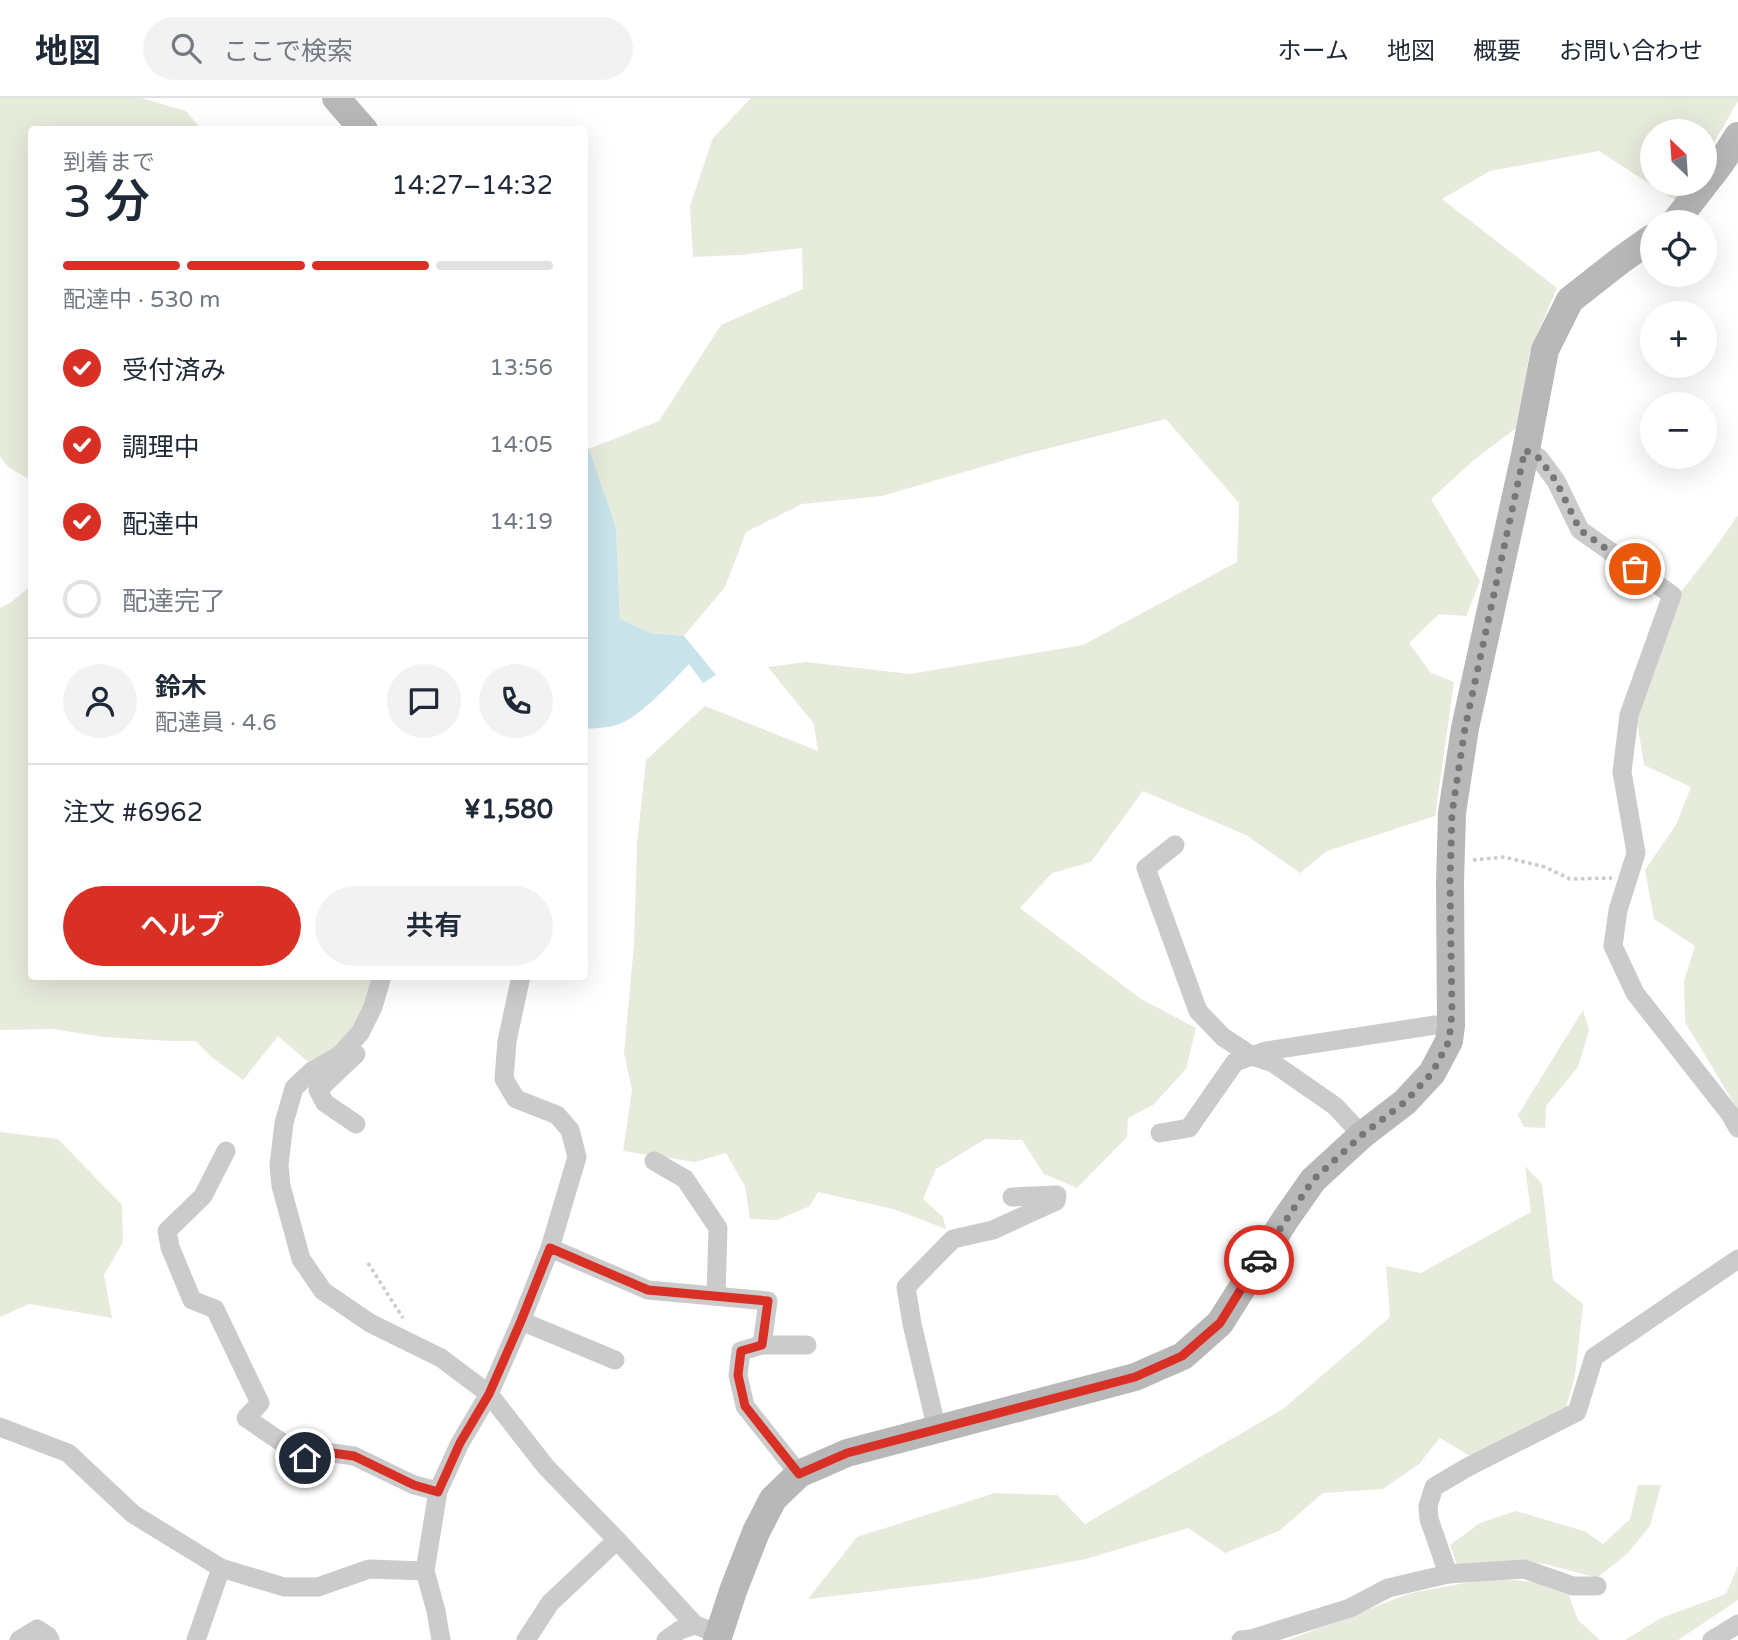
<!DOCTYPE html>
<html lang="ja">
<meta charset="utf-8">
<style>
:root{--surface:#fff;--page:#f2f2f3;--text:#1f2937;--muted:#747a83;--line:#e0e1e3;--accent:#d93025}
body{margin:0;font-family:"Varela Round","Noto Sans JP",sans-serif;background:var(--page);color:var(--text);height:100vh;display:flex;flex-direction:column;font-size:26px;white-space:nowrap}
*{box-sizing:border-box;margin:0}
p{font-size:23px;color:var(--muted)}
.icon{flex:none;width:38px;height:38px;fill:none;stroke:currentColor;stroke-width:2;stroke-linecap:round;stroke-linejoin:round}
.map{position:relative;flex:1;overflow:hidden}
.sheet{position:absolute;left:28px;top:28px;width:560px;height:854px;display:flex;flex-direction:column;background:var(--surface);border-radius:7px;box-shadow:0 7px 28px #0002}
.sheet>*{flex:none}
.needle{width:46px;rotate:335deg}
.tools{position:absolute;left:1640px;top:21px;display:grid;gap:14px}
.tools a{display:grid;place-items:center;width:77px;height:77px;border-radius:50%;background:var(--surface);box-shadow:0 7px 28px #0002;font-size:35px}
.pin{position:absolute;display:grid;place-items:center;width:60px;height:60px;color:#fff;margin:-30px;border:4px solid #fff;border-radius:50%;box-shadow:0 2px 7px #0007}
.courier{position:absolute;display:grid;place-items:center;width:70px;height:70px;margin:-35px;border:5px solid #d93025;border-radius:50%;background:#fff;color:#222;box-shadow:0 2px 9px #0007}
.head em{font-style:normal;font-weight:600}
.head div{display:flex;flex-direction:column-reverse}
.head{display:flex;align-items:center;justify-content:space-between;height:119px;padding:0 35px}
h1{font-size:46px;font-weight:600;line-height:52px}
.bar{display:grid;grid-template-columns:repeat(4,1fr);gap:10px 7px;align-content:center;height:84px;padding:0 35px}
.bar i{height:9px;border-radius:5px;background:var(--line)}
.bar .selected{background:var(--accent)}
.bar p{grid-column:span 4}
.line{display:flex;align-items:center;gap:18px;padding:0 35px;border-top:2px solid var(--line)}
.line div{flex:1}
.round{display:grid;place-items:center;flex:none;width:74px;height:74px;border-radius:37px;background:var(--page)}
ol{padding:0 35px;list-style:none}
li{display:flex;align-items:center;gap:21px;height:77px}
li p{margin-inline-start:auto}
li .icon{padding:7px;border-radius:50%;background:var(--accent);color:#fff;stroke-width:4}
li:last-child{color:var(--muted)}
li i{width:38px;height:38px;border:4px solid var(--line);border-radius:50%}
.action{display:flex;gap:14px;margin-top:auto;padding:14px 35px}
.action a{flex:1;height:80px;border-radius:42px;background:var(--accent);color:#fff;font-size:28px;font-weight:600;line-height:80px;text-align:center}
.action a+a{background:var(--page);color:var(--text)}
header{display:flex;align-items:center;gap:42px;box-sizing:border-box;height:98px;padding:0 35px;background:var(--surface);border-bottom:2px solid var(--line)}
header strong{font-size:33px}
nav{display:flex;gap:38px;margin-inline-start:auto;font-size:24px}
.search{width:490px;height:63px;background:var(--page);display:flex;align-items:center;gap:18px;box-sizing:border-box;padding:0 24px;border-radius:38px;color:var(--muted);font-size:26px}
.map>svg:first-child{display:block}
.green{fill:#e7ebdc}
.water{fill:#c9e3ea}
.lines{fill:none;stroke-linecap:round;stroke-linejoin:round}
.path{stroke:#cbcbcb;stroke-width:3.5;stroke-dasharray:3.5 3.5;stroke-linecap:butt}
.street{stroke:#cbcbcb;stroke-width:19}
.secondary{stroke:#b8b8b8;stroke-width:28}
.done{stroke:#777;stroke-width:7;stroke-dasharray:0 12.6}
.route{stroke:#d93025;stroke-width:9}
</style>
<header>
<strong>地図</strong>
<div class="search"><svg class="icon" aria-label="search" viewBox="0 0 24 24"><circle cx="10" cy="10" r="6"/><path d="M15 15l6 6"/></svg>ここで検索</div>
<nav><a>ホーム</a><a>地図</a><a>概要</a><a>お問い合わせ</a></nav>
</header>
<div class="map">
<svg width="1738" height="1542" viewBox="0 0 1738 1542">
<rect width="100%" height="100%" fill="#fff"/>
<g class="green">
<path d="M0 0H141L186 13 201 31 32 32 31 382 8 369 0 358Z"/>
<path d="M751 0H1738V3L1705 60 1704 33H1652V86H1689L1678 104 1599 53 1490 73 1442 101 1557 190 1530 253 1516 330 1474 362 1431 401 1480 483 1466 518 1439 516 1409 545 1431 575 1454 584 1435 718 1327 753 1300 775 1246 737 1143 693 1091 764 1052 775 1020 810 1141 901 1196 930 1186 971 1153 1007 1128 1020 1127 1039 1077 1090 1044 1076 1022 1042 985 1041 936 1071 923 1101 943 1119 946 1131 893 1111 818 1094 810 1108 777 1122 750 1121 745 1088 726 1055 695 1064 623 1053 632 992 624 955 634 847 637 746 646 662 705 608 818 653 814 626 768 569 806 564 910 576 1083 547 1237 464 1239 405 1166 321 1026 356 882 398 802 406 746 434 725 489 684 538 651 535 620 521 616 429 589 351 659 323 721 227 803 191 802 150 740 157 693 159 690 108 713 40Z"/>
<path d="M1738 417V1012L1685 924 1684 883 1695 848 1654 821 1645 772 1676 727 1691 689 1644 667 1637 623 1679 496 1716 449Z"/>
<path d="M31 488 32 878 382 879 365 938 308 964 278 938 243 982 210 958 196 943H170L103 939 53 931 0 932V510L10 505Z"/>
<path d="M1583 912 1589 932 1578 969 1546 1008 1545 1030 1524 1029 1518 1017Z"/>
<path d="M0 1034 58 1041 122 1107 123 1144 104 1177 112 1220 29 1206 0 1219Z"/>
<path d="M1525 1068 1542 1086 1553 1182 1583 1206 1575 1278 1564 1316 1475 1361 1440 1340 1419 1366 1383 1391 1323 1395 1279 1433 1225 1455 1188 1430 1086 1461 978 1481 808 1501 857 1439 995 1395 1057 1397 1085 1426 1283 1311 1390 1219 1386 1168 1421 1175 1531 1114Z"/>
<path d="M1638 1387H1661L1650 1428 1627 1456 1597 1480 1546 1466 1517 1464 1458 1470 1450 1447 1480 1425 1516 1413 1584 1433 1603 1446 1630 1421Z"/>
<path d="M1738 1468V1502L1678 1542H1625L1661 1520 1726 1496Z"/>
<path d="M1492 1480 1565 1487 1578 1522 1600 1542H1288L1411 1495Z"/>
</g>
<path class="water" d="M585 347 589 351 616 429 620 521 651 535 684 538 716 577 703 585 689 566C673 583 639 620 617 627 607 630 595 630 585 631Z"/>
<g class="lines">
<g class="path">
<path d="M1473 762 1504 759 1545 769 1570 781 1612 780"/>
<path d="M368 1165 403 1220"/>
</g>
<g class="street">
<path d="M1526 352 1539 360 1556 383 1580 432 1672 497 1629 617 1622 674 1636 755 1618 812 1613 848 1635 895 1730 1016 1738 1030"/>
<path d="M1175 747 1146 770 1198 913 1223 939 1252 958 1273 965 1335 1008 1362 1037"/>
<path d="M382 878 373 909 360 935 340 957 312 973 294 990 284 1025 279 1067 281 1088 301 1161 323 1193 370 1225 441 1260 489 1296 546 1369 617 1442 695 1527 719 1536"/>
<path d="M356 956 318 992 325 1005 356 1026"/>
<path d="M1160 1035 1189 1030 1235 964 1266 953 1435 927 1451 928"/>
<path d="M226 1053 203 1098 167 1133 170 1149 192 1202 215 1211 260 1305 246 1320 305 1360 333 1355 354 1358 414 1387 438 1393"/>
<path d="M654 1063 685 1081 718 1130 716 1198"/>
<path d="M550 1150 648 1192 768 1203 762 1247"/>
<path d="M521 1223 615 1262"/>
<path d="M0 1329 68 1355 133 1416 221 1470 284 1489H318L369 1471 425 1473"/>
<path d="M937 1332 912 1226 906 1189 953 1141 993 1132 1056 1103 1057 1097 1012 1099"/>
<path d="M799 1376 745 1308 738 1277 741 1253 762 1247H807"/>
<path d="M1448 1476 1429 1421 1428 1408 1434 1389 1466 1370 1577 1314 1594 1259 1738 1161"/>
<path d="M19 1542 37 1531 48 1538 50 1542"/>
<path d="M196 1542 221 1470"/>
<path d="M441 1542 436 1513 425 1473 438 1393 460 1345 489 1296 521 1223 550 1150 577 1059 570 1032 557 1017 516 1001 504 981 507 943 521 878"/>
<path d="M526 1542 550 1505 617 1442"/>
<path d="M666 1542 680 1532 695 1527"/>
<path d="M1241 1542 1251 1541 1350 1510 1388 1490 1448 1476 1524 1471 1573 1488H1597"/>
<path d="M1712 1542 1738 1526"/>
</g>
<g class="secondary">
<path d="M336 0 364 32"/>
<path d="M1675 124 1720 66 1738 38"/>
<path d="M717 1542 733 1493 756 1434 773 1401 799 1376 847 1355 1135 1279 1183 1258 1220 1225 1285 1122 1313 1082 1362 1037 1405 1004 1432 975 1449 943 1451 928 1450 784 1452 715 1465 630 1526 352 1545 252 1570 202 1621 162 1652 140"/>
</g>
</g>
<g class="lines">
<path class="done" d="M1259 1162 1313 1082 1362 1037 1405 1004 1432 975 1449 943 1452 915 1450 784 1452 715 1465 630 1525 352 1539 360 1556 383 1580 432 1635 471"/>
<path class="route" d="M305 1360 332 1355 354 1358 414 1387 438 1394 460 1345 489 1296 521 1223 550 1150 648 1192 768 1203 762 1247 741 1253 738 1277 745 1308 799 1376 847 1355 1135 1279 1182 1258 1220 1225 1259 1162"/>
</g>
</svg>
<div class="tools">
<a><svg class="needle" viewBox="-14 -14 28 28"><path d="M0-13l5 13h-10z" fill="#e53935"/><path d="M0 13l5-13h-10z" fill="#747a83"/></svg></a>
<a><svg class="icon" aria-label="locate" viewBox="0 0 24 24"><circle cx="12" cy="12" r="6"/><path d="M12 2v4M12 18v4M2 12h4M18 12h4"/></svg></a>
<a>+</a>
<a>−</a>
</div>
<div class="pin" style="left:1635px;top:471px;background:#ea580c"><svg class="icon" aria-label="bag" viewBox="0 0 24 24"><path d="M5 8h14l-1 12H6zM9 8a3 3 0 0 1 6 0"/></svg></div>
<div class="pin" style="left:305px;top:1360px;background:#1f2937"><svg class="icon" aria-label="home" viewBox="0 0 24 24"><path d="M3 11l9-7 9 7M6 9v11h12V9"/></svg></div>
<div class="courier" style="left:1259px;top:1162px"><svg class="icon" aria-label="car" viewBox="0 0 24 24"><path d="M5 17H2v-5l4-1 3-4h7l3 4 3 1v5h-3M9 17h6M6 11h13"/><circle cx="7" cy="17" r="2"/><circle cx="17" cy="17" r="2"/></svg></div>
<section class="sheet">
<div class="head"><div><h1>3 分</h1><p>到着まで</p></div><em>14:27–14:32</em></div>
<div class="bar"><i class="selected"></i><i class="selected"></i><i class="selected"></i><i></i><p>配達中 · 530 m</p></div>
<ol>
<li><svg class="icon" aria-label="check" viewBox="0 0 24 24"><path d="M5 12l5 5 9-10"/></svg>受付済み<p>13:56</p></li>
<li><svg class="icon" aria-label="check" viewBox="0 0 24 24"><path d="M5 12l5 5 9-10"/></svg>調理中<p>14:05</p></li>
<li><svg class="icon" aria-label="check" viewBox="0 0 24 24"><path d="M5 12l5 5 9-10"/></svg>配達中<p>14:19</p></li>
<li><i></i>配達完了</li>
</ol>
<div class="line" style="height:126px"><a class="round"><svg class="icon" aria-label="person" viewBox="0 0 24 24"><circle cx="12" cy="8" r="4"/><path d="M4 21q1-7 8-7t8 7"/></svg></a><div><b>鈴木</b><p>配達員 · 4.6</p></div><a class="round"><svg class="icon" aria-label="chat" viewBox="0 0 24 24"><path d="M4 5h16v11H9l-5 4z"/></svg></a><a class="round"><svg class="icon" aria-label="phone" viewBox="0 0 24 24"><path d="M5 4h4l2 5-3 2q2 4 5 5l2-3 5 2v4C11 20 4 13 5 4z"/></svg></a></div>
<div class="line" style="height:91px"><div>注文 #6962</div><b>¥1,580</b></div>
<div class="action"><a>ヘルプ</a><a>共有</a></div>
</section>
</div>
